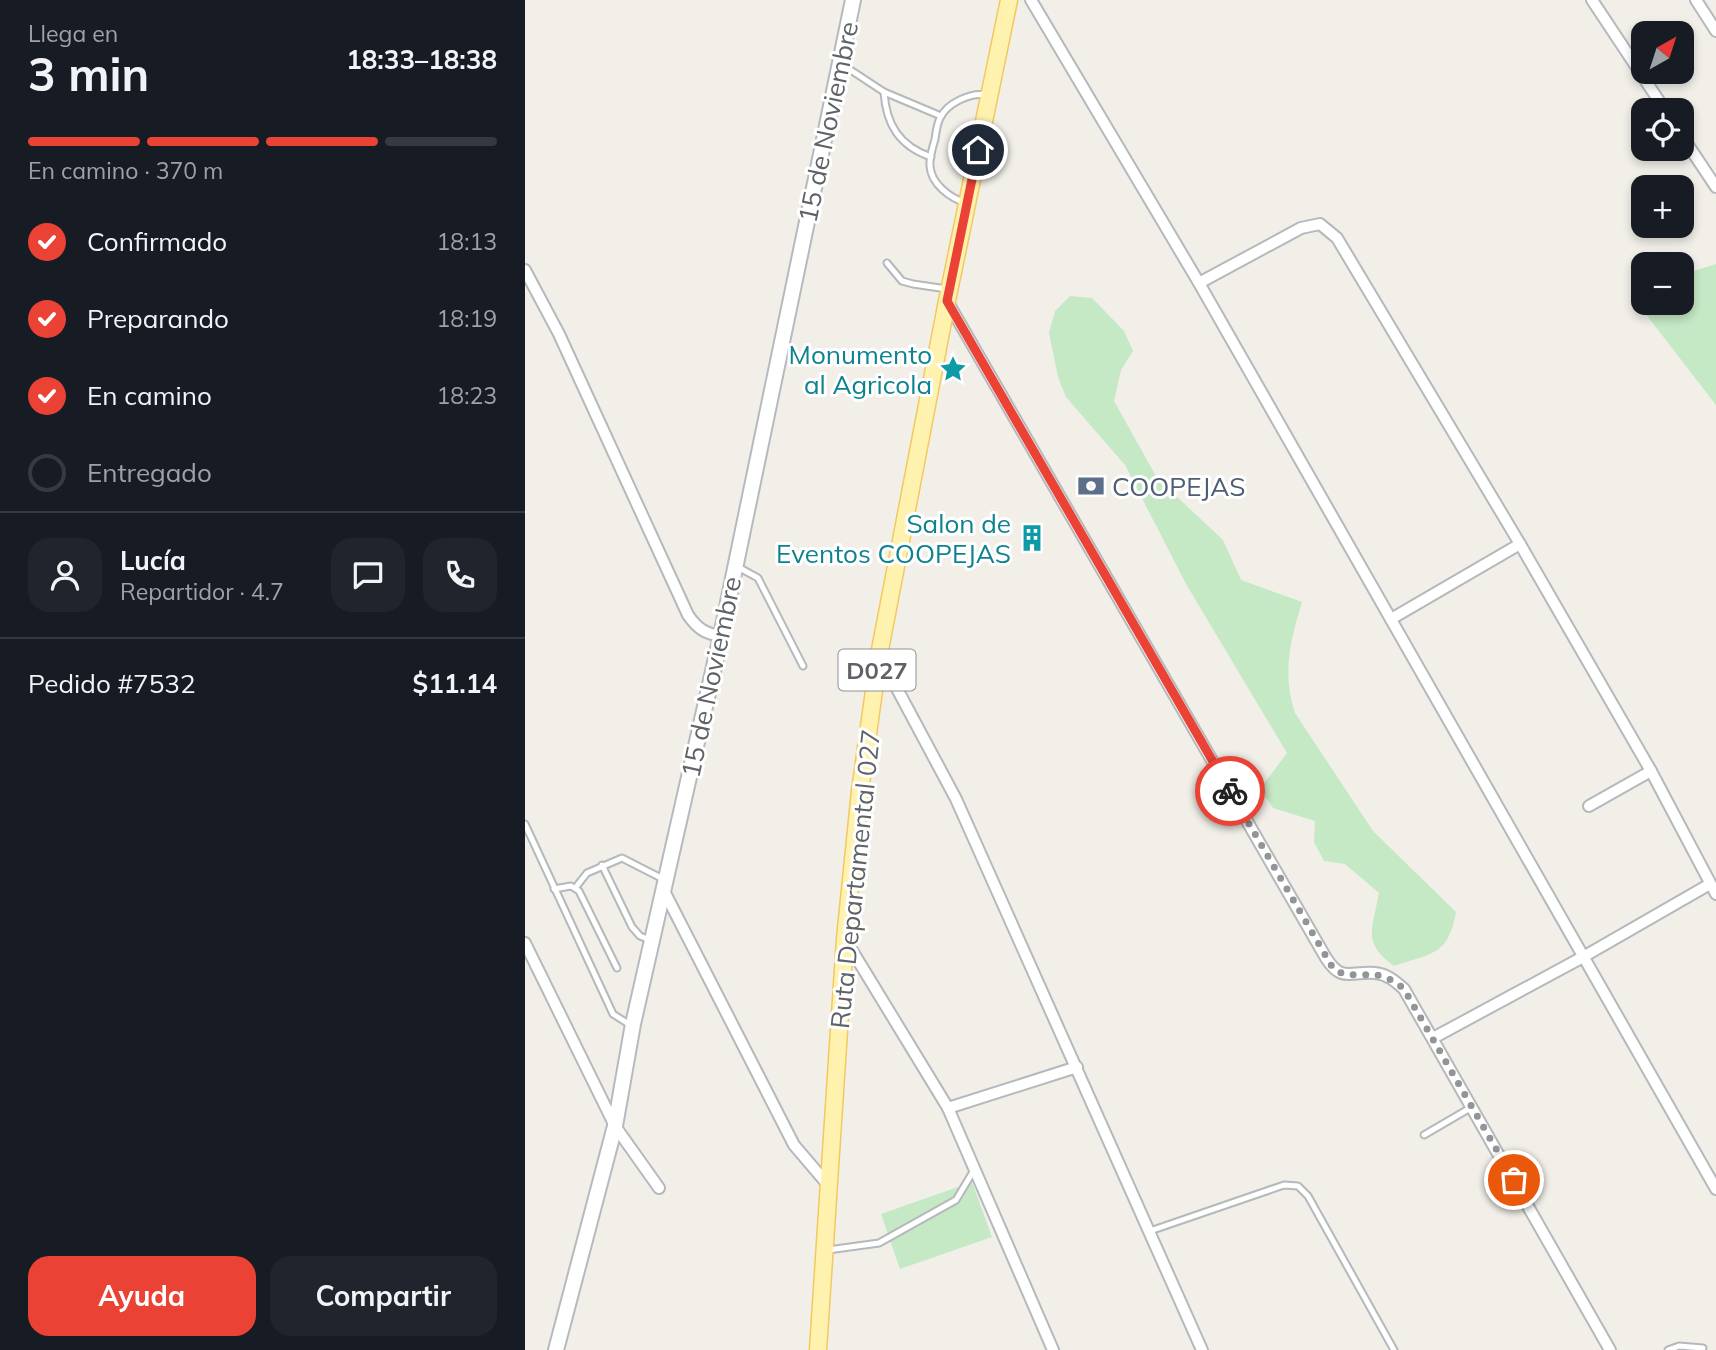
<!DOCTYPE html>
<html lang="es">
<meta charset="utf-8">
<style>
:root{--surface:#171b24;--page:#20242c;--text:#f1f3f6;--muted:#9ea1a6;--line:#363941;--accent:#ea4335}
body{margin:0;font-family:Mulish,sans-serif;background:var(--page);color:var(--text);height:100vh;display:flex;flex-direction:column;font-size:26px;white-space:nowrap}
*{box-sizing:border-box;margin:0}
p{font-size:23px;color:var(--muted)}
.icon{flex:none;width:38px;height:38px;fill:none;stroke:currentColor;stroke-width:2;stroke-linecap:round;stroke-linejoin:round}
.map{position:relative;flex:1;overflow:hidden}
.side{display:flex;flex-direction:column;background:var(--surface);width:525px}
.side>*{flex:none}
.needle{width:46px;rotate:39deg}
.buttons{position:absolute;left:1106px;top:21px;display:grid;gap:14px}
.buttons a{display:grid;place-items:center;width:63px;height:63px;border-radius:14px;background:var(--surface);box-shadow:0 4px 10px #0003;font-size:35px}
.pin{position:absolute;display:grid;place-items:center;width:60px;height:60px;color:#fff;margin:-30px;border:4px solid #fff;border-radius:50%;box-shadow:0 2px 7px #0007}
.courier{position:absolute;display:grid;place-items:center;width:70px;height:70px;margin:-35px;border:5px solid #ea4335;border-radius:50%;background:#fff;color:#222;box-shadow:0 2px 9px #0007}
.overview em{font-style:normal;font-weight:700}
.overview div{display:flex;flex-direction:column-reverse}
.overview{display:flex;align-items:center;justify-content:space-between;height:119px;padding:0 28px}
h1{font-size:46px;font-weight:700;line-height:52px}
.bar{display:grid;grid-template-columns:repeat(4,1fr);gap:10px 7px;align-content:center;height:84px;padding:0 28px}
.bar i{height:9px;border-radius:5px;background:var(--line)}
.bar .selected{background:var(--accent)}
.bar p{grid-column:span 4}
.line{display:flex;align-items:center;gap:18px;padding:0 28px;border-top:2px solid var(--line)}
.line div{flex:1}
.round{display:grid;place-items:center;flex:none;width:74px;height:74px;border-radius:21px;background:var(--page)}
ol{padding:0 28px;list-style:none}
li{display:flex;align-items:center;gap:21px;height:77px}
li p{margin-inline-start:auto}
li .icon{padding:7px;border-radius:50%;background:var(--accent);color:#fff;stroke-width:4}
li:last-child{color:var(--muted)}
li i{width:38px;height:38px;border:4px solid var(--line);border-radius:50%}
.primary-button{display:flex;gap:14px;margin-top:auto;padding:14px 28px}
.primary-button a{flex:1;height:80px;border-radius:21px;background:var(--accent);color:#fff;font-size:28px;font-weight:700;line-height:80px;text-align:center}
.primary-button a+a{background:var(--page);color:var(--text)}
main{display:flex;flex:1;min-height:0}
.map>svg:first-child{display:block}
.green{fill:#c5e8c5}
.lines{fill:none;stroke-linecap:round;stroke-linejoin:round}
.lane-casing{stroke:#b5b8bc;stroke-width:9}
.street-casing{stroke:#b5b8bc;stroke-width:14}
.secondary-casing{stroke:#b6babf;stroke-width:18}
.primary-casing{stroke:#f2c960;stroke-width:19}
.lane{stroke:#fff;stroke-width:5}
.street{stroke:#fff;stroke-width:10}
.secondary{stroke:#fff;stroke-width:14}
.primary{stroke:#fff2af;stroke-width:16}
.done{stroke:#929495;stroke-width:7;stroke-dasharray:0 12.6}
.route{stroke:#ea4335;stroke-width:9}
.labels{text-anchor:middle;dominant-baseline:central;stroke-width:6;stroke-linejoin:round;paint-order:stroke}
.shield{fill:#fff;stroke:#8f9295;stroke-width:2}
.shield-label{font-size:24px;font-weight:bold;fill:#5f6368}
.street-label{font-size:26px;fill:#5f6368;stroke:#fff}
.culture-label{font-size:26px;fill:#0d838f;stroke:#fff;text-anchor:end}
.service-label{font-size:26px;fill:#4e5e75;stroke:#fff;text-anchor:start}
</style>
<main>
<section class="side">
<div class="overview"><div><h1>3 min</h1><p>Llega en</p></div><em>18:33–18:38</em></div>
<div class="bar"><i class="selected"></i><i class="selected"></i><i class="selected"></i><i></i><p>En camino · 370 m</p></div>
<ol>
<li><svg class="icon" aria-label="check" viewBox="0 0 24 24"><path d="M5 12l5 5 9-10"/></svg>Confirmado<p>18:13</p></li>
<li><svg class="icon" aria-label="check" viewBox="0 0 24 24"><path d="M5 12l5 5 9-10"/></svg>Preparando<p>18:19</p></li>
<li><svg class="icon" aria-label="check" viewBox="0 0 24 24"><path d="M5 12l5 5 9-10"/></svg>En camino<p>18:23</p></li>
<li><i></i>Entregado</li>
</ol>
<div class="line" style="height:126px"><a class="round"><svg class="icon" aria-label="person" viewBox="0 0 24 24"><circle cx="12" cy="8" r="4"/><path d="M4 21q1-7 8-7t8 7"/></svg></a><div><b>Lucía</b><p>Repartidor · 4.7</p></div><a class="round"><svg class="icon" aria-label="chat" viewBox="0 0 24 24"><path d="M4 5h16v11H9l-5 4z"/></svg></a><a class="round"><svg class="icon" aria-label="phone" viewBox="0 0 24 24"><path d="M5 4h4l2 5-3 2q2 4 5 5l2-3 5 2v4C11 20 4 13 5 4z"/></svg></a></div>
<div class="line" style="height:91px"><div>Pedido #7532</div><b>$11.14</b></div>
<div class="primary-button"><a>Ayuda</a><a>Compartir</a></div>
</section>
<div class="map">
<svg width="1191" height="1350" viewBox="0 0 1191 1350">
<rect width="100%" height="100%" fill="#f1efe8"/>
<g class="green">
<path d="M1127 255 1152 264H1118V303H1157V266L1169 271 1191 264V405L1120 313 1108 267Z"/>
<path d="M545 296 567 298 599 331 608 351 596 370 589 401 632 478 698 540 716 580 777 602C765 642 757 672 770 713L848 831 931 912C923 956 907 953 869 966 836 942 848 928 854 893L820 864 799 861 789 842 790 821 748 808 735 789 762 753 661 584 600 465 541 397 533 377 524 333 530 311Z"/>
<path d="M447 1182 467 1237 375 1269 356 1214Z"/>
</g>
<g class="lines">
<defs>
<g id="lane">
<path d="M318 65 359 92 416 116"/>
<path d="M359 92C361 124 374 146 406 157"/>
<path d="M441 203C425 198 406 184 405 166 404 157 408 147 410 139 411 132 412 124 415 118 422 103 446 92 461 95"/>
<path d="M362 263 377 281 388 284 422 289"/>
<path d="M213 567 233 578 278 666"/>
<path d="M0 824 88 1014 102 1023 108 1024"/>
<path d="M77 865 107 927 115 936 125 940"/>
<path d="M51 887 62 873 97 858 140 880"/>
<path d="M29 889 46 886 54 891 92 968"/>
<path d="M899 1135 947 1107"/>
<path d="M625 1231 759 1185 773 1186 783 1196 869 1350"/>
<path d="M303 1250 354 1243 431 1200 449 1170"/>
<path d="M1143 1350 1154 1346 1178 1348"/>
</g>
<g id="street">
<path d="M506 0 674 283 1191 1189"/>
<path d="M1067 0 1140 110"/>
<path d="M1171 0 1191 31"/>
<path d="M1157 136 1191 187"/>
<path d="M0 270 34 334 163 615C172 628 180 634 196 636"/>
<path d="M674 283 776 228 795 224 812 238 995 544 1126 771 1191 894"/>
<path d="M422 301 801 958C817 983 825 971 850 973 862 974 870 981 879 989L1085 1350"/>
<path d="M866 619 995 544"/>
<path d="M354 655 431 799 677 1350"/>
<path d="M1064 806 1126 771"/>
<path d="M138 889 269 1145 304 1186"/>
<path d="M320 939 423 1108 528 1350"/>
<path d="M0 943 90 1126 134 1188"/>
<path d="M908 1038 1058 957 1185 884"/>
<path d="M423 1108 552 1067"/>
</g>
<path id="secondary" d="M31 1350 90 1126 108 1024 196 636 328 0"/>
<path id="primary" d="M293 1350 320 939 335 791 354 655 422 301 484 0"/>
</defs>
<use href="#lane" class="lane-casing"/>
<use href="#street" class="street-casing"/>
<use href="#secondary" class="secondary-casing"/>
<use href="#primary" class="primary-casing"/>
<use href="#lane" class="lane"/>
<use href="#street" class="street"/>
<use href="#secondary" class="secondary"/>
<use href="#primary" class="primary"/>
</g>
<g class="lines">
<path class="done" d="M705 791 809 970C837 983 848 963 879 989L989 1180"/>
<path class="route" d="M453 150 422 301 705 791"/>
</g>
<defs>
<symbol id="sight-bare" viewBox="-9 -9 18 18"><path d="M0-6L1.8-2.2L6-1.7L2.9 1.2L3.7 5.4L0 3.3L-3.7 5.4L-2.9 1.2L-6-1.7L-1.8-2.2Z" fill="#0f9aa8" stroke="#fff" stroke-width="2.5" paint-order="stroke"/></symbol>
<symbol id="bank-bare" viewBox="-9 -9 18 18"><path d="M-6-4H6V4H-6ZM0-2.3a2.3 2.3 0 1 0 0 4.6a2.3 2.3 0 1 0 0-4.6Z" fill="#5c6f8a" stroke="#fff" stroke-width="2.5" paint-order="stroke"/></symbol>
<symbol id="building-bare" viewBox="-9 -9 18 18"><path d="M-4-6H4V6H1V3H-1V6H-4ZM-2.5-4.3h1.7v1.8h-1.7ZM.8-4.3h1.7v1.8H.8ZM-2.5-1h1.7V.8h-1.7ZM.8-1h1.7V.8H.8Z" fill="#0f9aa8" stroke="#fff" stroke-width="2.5" paint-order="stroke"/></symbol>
</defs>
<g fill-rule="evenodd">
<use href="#sight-bare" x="409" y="350" width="38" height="38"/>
<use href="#bank-bare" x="547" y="467" width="38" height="38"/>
<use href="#building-bare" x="488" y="519" width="38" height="38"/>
</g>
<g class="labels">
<rect class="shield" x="313.5" y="649.5" width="77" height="41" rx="5"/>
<g class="shield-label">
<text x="352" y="670">D027</text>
</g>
<g class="street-label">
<text transform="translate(303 122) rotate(-78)">15 de Noviembre</text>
<text transform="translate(186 677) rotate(-78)">15 de Noviembre</text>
<text transform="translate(330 879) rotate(-84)">Ruta Departamental 027</text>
</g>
<g class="culture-label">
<text x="407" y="354">Monumento<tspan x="407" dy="30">al Agricola</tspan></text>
<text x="486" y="523">Salon de<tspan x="486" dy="30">Eventos COOPEJAS</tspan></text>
</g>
<g class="service-label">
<text x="587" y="486">COOPEJAS</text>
</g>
</g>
</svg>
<div class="buttons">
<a><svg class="needle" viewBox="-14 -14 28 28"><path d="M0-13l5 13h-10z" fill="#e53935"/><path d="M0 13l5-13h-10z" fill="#9ea1a6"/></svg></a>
<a><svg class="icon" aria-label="locate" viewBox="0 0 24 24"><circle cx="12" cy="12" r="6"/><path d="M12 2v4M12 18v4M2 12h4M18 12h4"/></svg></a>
<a>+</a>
<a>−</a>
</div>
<div class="pin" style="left:989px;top:1180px;background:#ea580c"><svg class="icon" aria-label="bag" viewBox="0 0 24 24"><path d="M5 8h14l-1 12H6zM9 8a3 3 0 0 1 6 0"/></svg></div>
<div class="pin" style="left:453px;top:150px;background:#1f2937"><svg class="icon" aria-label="home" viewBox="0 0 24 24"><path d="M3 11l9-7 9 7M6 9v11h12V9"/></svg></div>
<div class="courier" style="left:705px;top:791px"><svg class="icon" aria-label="bike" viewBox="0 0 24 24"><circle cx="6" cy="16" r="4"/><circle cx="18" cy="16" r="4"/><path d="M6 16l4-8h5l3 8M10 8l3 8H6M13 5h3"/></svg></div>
</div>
</main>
